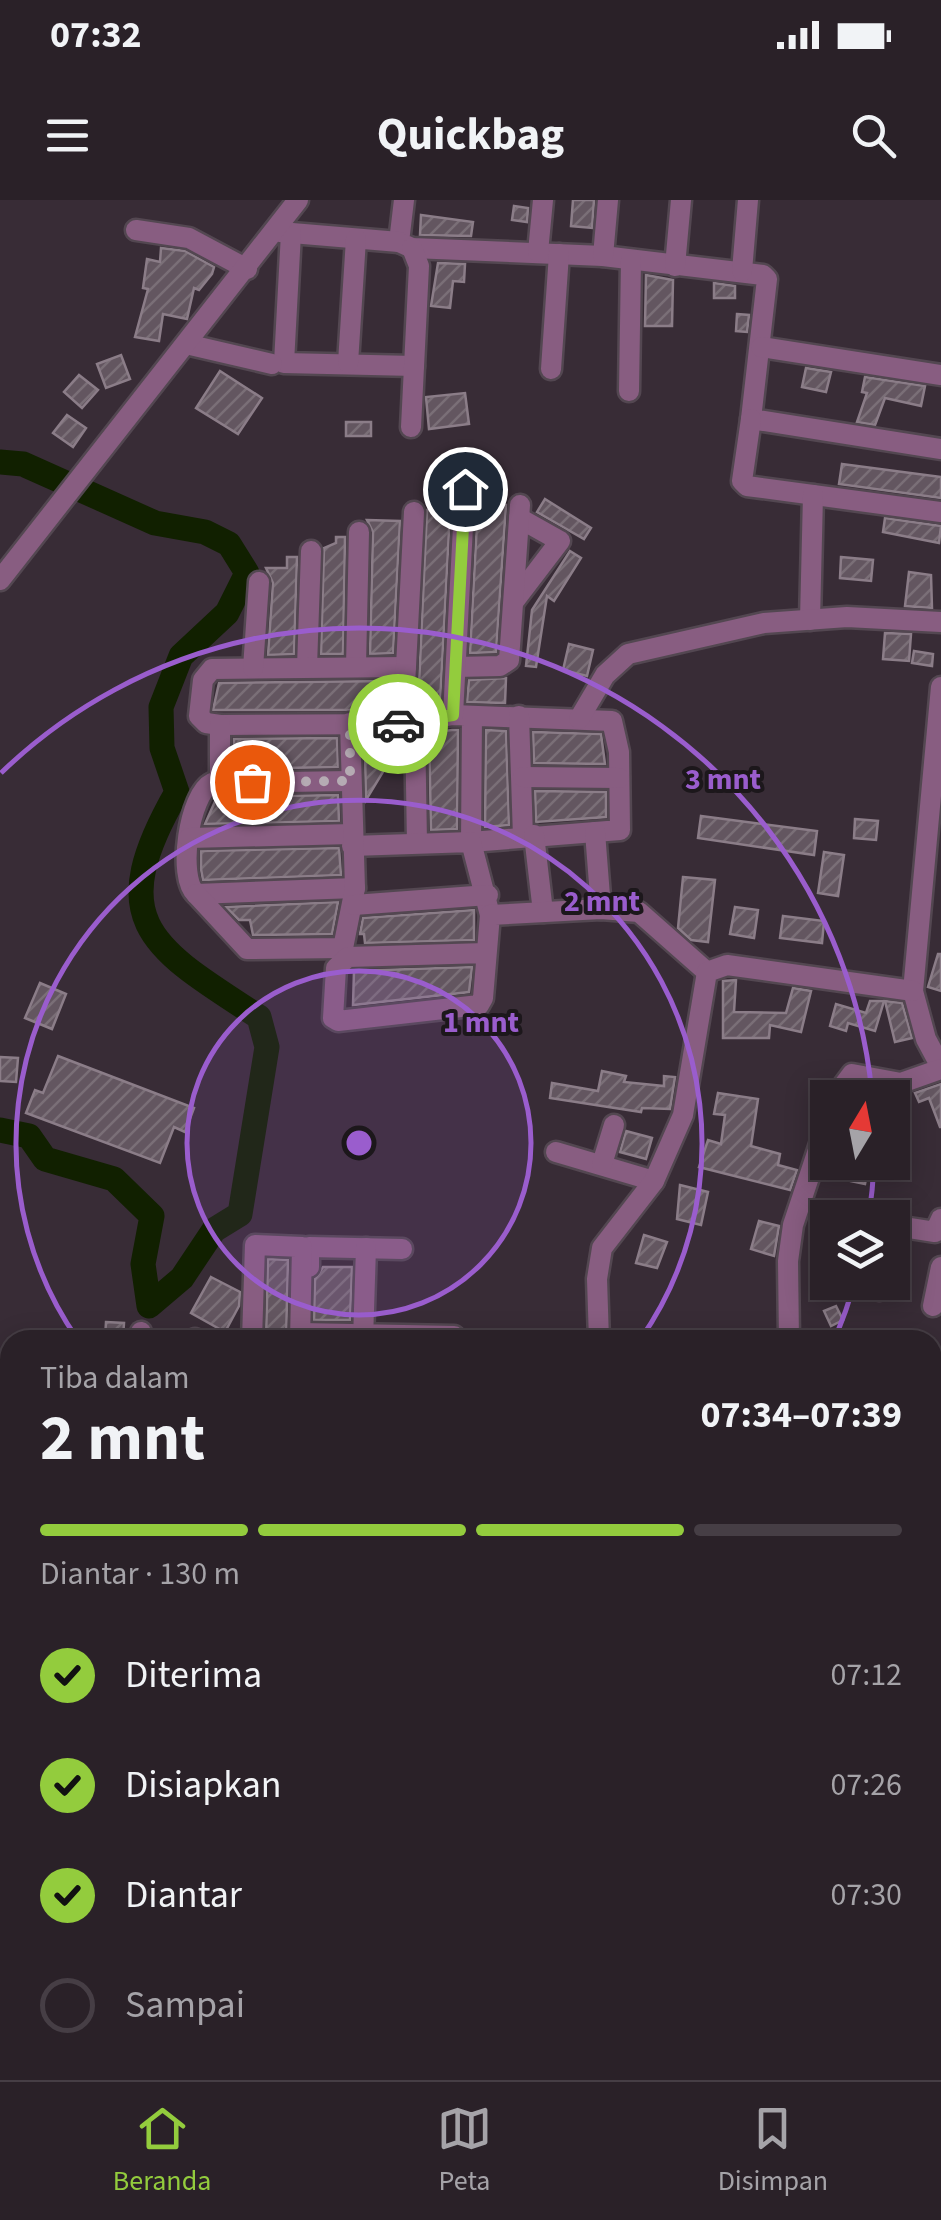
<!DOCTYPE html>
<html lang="id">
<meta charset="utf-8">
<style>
:root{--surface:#2a2128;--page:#322930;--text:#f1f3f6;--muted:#a5a3a8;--line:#463e45;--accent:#93cc3d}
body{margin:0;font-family:"Source Sans 3",sans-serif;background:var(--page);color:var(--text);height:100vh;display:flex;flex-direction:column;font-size:38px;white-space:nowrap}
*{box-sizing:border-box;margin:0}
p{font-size:32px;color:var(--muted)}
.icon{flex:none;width:55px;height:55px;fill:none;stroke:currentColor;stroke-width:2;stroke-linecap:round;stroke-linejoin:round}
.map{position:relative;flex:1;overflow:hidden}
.details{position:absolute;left:0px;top:1130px;width:942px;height:750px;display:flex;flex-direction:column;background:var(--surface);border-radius:30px 30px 0 0;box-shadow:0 5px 25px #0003,0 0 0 2px var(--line)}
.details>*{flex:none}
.needle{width:65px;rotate:10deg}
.buttons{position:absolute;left:810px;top:880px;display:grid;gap:20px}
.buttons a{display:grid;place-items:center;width:100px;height:100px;border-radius:0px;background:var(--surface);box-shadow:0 5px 25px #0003,0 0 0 2px var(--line);font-size:50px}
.pin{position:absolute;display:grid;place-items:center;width:85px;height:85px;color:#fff;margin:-42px;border:5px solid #fff;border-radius:50%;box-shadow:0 2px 10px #0007}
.courier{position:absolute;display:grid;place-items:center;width:100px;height:100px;margin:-50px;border:8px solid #93cc3d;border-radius:50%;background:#fff;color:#222;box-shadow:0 2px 12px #0007}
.overview em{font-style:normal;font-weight:700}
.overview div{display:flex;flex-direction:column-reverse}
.overview{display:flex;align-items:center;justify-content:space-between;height:170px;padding:0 40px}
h1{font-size:65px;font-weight:700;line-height:75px}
.bar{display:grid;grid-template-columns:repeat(4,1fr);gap:15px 10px;align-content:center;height:120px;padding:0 40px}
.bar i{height:12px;border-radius:8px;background:var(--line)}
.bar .selected{background:var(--accent)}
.bar p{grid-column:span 4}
ol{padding:0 40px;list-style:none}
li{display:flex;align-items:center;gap:30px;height:110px}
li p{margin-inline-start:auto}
li .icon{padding:10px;border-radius:50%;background:var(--accent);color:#111;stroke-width:4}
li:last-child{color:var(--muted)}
li i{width:55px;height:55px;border:5px solid var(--line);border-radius:50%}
.status{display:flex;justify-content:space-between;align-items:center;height:70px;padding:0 50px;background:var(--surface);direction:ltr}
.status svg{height:28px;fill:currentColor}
header{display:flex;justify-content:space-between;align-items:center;height:130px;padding:0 40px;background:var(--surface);font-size:45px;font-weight:700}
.tabs{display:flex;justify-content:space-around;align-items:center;height:140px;border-top:2px solid var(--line);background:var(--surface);font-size:28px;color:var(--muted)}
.tabs a{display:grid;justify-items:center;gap:5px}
.tabs .selected{color:var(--accent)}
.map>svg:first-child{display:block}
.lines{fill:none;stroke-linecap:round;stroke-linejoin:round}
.river{stroke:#112000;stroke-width:25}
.building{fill:url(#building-hatch);stroke:#8b7d88;stroke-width:2.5}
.minor-casing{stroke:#534751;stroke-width:25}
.minor{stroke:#885d81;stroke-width:20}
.done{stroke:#b5abb3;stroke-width:10;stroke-dasharray:0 18}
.route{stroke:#93cc3d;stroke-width:12}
.ring{fill:none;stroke:#9a5dcd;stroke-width:5}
.centre{fill:#9a5dcd;stroke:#1c171b;stroke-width:5}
.ring-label{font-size:30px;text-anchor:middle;font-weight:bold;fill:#9a5dcd;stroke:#1c171b;stroke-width:8;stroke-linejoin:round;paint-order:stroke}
</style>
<div class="status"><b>07:32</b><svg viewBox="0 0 49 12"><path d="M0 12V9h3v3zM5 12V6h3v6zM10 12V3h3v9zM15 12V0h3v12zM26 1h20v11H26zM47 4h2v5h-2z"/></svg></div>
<header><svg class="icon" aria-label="menu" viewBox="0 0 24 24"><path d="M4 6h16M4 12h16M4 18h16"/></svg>Quickbag<svg class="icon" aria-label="search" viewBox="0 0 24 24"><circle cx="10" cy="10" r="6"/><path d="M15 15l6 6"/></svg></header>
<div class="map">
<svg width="941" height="1880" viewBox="0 0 941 1880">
<defs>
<pattern id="building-hatch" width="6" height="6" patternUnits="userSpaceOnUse" patternTransform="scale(2.5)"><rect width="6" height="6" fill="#635660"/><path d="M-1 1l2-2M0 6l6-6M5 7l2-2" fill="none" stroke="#7a6f77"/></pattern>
</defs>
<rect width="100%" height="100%" fill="#382c36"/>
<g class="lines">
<path class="river" d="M0 262 23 264 155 323 205 332 229 344 247 373 227 413 181 456 161 507 162 548 177 592C103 721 149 746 259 817L267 847 240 1014 214 1030 182 1078 149 1106 143 1064 152 1016 114 979 45 959 29 936 0 930"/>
</g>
<g class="building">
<path d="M573 0H594L592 28 571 26Z"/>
<path d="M514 6 528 8 527 22 512 20Z"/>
<path d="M421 15 473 22 471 36 420 35Z"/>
<path d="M161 48 185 51 214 67 212 74 199 90 194 88 187 119 163 114 159 141 135 137 148 89 143 88 147 59 160 62Z"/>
<path d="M438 63 465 64 464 82 453 81 450 108 431 106Z"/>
<path d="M646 75 673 80 672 126H645Z"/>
<path d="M714 83 735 86V98H714Z"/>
<path d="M737 114 749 115 747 132 736 131Z"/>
<path d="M121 155 130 179 106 188 97 164Z"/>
<path d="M806 168 831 172 826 192 802 187Z"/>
<path d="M220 171 262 198 238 234 196 208Z"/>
<path d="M79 175 98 190 82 208 64 192Z"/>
<path d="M865 177 925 186 921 206 885 198 875 225 857 222 867 193 862 192Z"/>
<path d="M465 193 469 224 429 229 426 197Z"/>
<path d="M67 215 86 228 73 247 53 233Z"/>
<rect x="346" y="222" width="25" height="14"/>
<path d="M842 264 941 277V298L839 284Z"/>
<path d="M545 299 591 328 584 339 537 312Z"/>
<path d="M478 304 506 305 496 452 470 453Z"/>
<path d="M427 310 450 311 440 503 418 507Z"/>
<path d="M885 318 941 326 939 343 883 332Z"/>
<path d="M367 320 400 321 393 453 370 454 373 332Z"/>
<path d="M336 337H345L343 454H321L324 348 336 343Z"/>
<path d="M570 351 581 358 554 401 547 396 536 467 526 466 532 410Z"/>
<path d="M287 357H297L294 454 268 455 273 383 266 368H287Z"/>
<path d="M841 357 873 360 871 381 840 378Z"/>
<path d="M909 372 931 375 932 408 905 406Z"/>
<path d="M885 433 911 434 909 461 883 459Z"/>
<path d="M569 444 593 450 587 476 563 470Z"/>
<path d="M914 451 933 454 932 466 912 463Z"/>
<path d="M506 478 505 503 467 502 469 480Z"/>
<path d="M391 481 390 510H213L219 483Z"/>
<path d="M452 530H458L457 629 431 630 429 533Z"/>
<path d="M486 530 506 531 509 625 485 627Z"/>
<path d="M533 532 601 534 605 564 534 563Z"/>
<path d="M337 538 338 567 234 569V539Z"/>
<path d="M374 538 398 547 366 600 365 553Z"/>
<path d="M535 591 606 592V617L536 622Z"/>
<path d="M338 595 339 621 205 624 217 597Z"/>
<path d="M701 616 817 631 814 655 698 638Z"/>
<path d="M855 619 878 621 876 640 854 638Z"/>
<path d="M339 648 341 675 203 680 201 669V651Z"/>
<path d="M824 652 844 655 838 696 818 693Z"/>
<path d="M683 677 715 680 708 742 691 740 678 728Z"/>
<path d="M338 702 332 734 253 735 250 720H239L226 707Z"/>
<path d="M735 707 758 710 754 738 730 734Z"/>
<path d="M474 710V740L365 743 364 734H360L363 718Z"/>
<path d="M783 716 824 721 822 743 780 738Z"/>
<path d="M938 754H941V791L928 787Z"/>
<path d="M472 767 469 792 353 805 354 771Z"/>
<path d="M736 780 734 812 786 813 793 788 811 791 801 832 770 825 769 838H723V781Z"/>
<path d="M40 783 66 794 52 829 25 818Z"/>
<path d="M870 801H884L875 831 848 823 846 831 830 826 836 804 866 813Z"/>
<path d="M885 801 902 803 912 838 895 842Z"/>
<path d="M58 856 194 908 185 932 174 927 160 963 26 913 35 890 43 893Z"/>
<path d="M0 857 18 858 16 882 0 881Z"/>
<path d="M602 871 626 876 624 882 664 886V876L675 877 670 909 642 908 641 912 550 898 552 883 598 891Z"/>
<path d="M941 884V927H940L929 898 919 902 915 893Z"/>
<path d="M858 889 891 895V898H852Z"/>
<path d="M718 893 758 899 751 946 780 954 778 965 797 970 790 990 699 967 708 940 721 944 725 915 714 914Z"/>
<path d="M626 931 652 938 646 959 620 952Z"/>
<path d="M844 962H869L865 984 841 979Z"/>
<path d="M680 985 708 992 701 1025 677 1019Z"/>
<path d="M759 1021 779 1026 774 1056 751 1049Z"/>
<path d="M644 1035 667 1042 657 1068 636 1063Z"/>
<path d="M268 1059 288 1060 286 1140H266Z"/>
<path d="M323 1067H352L350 1120H314L315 1079Z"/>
<path d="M211 1077 240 1092 239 1106 225 1132 191 1113Z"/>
<path d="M836 1106 843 1120 831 1126 824 1111Z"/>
<path d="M106 1122 124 1123 123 1139 105 1138Z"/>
</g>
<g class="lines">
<defs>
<g id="minor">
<path d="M404 0 399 42 412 48 603 56 763 75 767 79 751 219 941 249"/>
<path d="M136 30 189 38 247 69"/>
<path d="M280 32 399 42"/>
<path d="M291 33 284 163 414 166"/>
<path d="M538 52 543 0"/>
<path d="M603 56 608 0"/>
<path d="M675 66 681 0"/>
<path d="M742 71 748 0"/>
<path d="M186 144 272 164"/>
<path d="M761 147 941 175"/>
<path d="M348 163 356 39"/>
<path d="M551 169 559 54"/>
<path d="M629 191 631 60"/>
<path d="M751 219 742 281 747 286 941 312"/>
<path d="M411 227 419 66 412 48"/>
<path d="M0 380 298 0"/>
<path d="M515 400 560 341 519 318"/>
<path d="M810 420 813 295"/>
<path d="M356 466 359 332"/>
<path d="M307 467 311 351"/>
<path d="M406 467 212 469 203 480 199 516 206 523 220 525 403 524 453 515 612 521 619 552 620 630 471 642 472 516"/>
<path d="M456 467 500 466 509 460 520 305"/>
<path d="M253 468 259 382"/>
<path d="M941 487 913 791 926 839 941 867"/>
<path d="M453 515 465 289"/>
<path d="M519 516 523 637"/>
<path d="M579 519 605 475 628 454 764 423 847 417 941 422"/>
<path d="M415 523 417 643"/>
<path d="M403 524 414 312"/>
<path d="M220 525V582"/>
<path d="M523 577 619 578"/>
<path d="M350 581 212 583C189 594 177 677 196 694L355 688"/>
<path d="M595 632 601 709"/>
<path d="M534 635 543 712"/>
<path d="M189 638 352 634"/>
<path d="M352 646 471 642 490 715"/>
<path d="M196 694 247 749 343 748 355 688 350 523"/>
<path d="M354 705 488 695"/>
<path d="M486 753 348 757 336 768 333 818 338 821 479 805 483 798 490 715 601 709 639 712 707 772"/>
<path d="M834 898 852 874 901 883 941 869"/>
<path d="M556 952 654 981"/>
<path d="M602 964 614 925"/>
<path d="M892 1032 903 1027 935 1032 941 1019"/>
<path d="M309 1067V1047L402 1049"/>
<path d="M880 1090 881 1082"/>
<path d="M933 1106 941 1067"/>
<path d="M300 1133 454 1136"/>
<path d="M140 1140 141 1132"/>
<path d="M195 1140V1139"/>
<path d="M252 1140 255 1045 302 1047 300 1140"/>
<path d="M363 1140 366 1048"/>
<path d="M599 1140 597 1079 602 1048 654 981 683 915 707 772 727 765 913 791"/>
<path d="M789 1140 788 1061 793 1025 828 920"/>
<path d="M932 1214 941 1216"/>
<path d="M0 1629 10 1563"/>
<path d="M404 1870 408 1880"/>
<path d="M135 1880V1870"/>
<path d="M297 1880 299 1870"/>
</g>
</defs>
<use href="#minor" class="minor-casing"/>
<use href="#minor" class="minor"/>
</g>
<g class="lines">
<path class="done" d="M252 582 350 581V523L398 524"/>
<path class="route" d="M398 524 453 515 465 289"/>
</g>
<circle cx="359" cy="943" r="172" fill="#9a5dcd" fill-opacity=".12"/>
<g class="ring">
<circle cx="359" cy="943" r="172"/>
<path d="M78 1140A343 343 0 1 1 640 1140"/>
<path d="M874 965A515 515 0 0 1 869 1015M854 1085A515 515 0 0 1 836 1136M1 573A515 515 0 0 1 872 894"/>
</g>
<circle cx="359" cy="943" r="15" class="centre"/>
<g class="ring-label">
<text x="723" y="589">3 mnt</text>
<text x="602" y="711">2 mnt</text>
<text x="481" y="832">1 mnt</text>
</g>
</svg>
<div class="buttons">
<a><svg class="needle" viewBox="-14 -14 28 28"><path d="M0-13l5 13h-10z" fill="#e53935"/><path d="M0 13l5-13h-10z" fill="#a5a3a8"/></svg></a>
<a><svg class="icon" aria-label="layers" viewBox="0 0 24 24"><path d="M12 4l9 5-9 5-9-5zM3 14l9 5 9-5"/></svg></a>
</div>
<div class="pin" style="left:252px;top:582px;background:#ea580c"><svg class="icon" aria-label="bag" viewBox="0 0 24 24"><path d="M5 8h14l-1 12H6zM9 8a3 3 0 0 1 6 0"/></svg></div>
<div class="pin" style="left:465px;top:289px;background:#1f2937"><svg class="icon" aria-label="home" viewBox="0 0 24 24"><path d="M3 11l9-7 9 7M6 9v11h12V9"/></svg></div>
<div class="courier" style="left:398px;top:524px"><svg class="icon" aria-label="car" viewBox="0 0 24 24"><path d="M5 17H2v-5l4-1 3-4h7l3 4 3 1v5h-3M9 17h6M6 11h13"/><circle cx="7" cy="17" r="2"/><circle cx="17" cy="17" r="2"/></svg></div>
<section class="details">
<div class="overview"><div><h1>2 mnt</h1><p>Tiba dalam</p></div><em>07:34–07:39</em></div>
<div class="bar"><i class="selected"></i><i class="selected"></i><i class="selected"></i><i></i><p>Diantar · 130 m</p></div>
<ol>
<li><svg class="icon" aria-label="check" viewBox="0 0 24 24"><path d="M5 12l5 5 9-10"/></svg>Diterima<p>07:12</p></li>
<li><svg class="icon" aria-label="check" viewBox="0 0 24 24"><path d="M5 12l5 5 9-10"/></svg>Disiapkan<p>07:26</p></li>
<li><svg class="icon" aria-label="check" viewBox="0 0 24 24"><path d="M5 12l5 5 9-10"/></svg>Diantar<p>07:30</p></li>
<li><i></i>Sampai</li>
</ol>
</section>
</div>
<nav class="tabs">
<a class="selected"><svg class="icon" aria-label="home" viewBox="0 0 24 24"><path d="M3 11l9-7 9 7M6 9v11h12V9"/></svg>Beranda</a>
<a><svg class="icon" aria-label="map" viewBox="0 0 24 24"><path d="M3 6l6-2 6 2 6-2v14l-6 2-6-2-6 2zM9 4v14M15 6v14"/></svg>Peta</a>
<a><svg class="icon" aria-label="saved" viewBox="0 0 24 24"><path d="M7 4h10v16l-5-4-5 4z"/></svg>Disimpan</a>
</nav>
